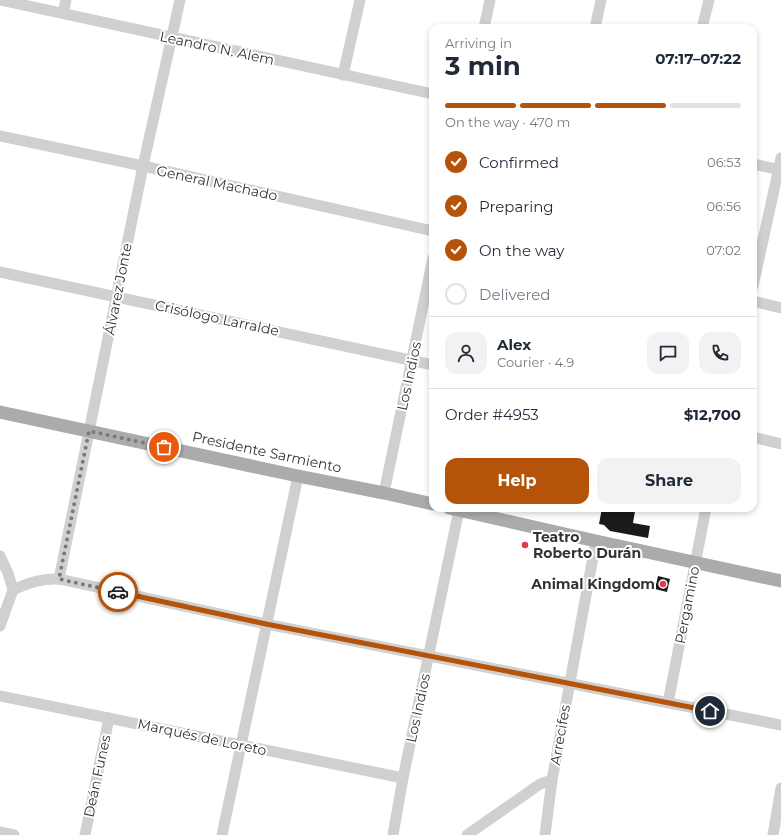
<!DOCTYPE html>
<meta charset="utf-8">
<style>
:root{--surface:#fff;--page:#f2f2f3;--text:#1f2937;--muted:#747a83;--line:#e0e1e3;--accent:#b45309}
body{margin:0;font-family:Montserrat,sans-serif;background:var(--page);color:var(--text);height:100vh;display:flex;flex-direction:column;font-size:15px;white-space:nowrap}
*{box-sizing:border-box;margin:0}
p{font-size:13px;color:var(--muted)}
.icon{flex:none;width:22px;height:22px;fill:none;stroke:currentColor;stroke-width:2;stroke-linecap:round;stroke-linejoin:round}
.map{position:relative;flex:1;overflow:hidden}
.sheet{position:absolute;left:429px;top:24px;width:328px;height:488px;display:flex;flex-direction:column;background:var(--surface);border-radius:12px;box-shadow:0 2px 6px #0003}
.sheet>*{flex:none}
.pin{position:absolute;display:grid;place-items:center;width:34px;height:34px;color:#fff;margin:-17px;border:2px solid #fff;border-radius:50%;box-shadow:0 1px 4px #0007}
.courier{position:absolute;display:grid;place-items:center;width:40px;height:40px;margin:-20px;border:3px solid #b45309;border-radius:50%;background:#fff;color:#222;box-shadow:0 1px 5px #0007}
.headline em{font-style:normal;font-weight:700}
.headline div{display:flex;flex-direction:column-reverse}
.headline{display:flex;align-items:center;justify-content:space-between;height:68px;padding:0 16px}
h1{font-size:26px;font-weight:700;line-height:30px}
.bar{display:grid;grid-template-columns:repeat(4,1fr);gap:6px 4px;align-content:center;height:48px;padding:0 16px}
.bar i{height:5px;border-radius:3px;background:var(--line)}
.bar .active{background:var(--accent)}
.bar p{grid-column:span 4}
.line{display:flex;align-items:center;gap:10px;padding:0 16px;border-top:1px solid var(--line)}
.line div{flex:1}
.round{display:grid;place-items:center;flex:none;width:42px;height:42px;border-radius:12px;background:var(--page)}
ol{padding:0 16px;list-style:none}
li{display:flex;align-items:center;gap:12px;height:44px}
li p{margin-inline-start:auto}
li .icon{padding:4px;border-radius:50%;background:var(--accent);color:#fff;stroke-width:4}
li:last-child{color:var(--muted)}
li i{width:22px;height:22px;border:2px solid var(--line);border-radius:50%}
.cta{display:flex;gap:8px;margin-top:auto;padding:8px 16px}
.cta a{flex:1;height:46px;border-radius:12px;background:var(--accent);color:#fff;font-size:16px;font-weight:700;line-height:46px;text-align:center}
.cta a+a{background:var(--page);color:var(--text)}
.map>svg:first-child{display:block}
.building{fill:#1a1a1a}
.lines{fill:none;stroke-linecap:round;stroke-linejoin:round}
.minor{stroke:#d0d0d0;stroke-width:11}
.major{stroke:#ababab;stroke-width:13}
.done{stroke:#7a7a7a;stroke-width:4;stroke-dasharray:0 7.2}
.route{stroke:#b45309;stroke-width:5}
.poi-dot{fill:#e63946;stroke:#fff;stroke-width:1.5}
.labels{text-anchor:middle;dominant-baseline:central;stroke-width:4;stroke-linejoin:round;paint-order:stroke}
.street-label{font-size:14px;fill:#333;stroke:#fff}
.poi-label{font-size:14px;font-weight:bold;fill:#333;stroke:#fff;text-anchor:start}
</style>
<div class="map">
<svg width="781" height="835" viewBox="0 0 781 835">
<rect width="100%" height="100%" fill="#fff"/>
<g class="building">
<path d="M602 508H616L635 511 633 523 650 526 648 538 610 531 604 525 599 524Z"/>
<path d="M658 576 670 579 667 592 655 589Z"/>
</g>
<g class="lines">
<g class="minor">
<path d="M1 0 433 94"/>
<path d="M63 13 66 0"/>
<path d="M484 28 490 0"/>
<path d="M595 28 601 0"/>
<path d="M702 28 709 0"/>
<path d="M343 75 360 0"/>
<path d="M0 136 143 166 433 231"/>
<path d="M753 164 781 170"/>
<path d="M0 272 433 365"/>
<path d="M753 286 781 158"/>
<path d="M753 301 781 308"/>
<path d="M753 437 781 444"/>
<path d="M384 493 433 258"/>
<path d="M0 556 8 573 13 590"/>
<path d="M59 579 143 166 180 0"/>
<path d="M13 590C28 583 42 578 59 579L266 624 781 725"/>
<path d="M0 626 13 590"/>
<path d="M0 696 403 778"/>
<path d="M668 703 706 508"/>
<path d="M0 832 14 835"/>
<path d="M85 835 109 718"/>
<path d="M222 835C248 716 272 596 298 476"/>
<path d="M393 835 403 778 459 510"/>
<path d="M467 835 540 784 552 780"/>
<path d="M545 835 552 780 596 541"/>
<path d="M773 835 781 788"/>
</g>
<g class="major">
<path d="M0 412 298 476 384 493 433 504"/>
<path d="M449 508 596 541 781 581"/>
</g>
</g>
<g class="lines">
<path class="done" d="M118 592 59 579 89 431 164 447"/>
<path class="route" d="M118 592 266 624 710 711"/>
</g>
<g class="poi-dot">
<circle cx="525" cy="545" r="4"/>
<circle cx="663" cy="584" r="4"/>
</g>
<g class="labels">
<g class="street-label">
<text transform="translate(217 48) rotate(12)">Leandro N. Alem</text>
<text transform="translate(217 183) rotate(12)">General Machado</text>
<text transform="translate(118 289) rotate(-79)">Álvarez Jonte</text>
<text transform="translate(217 318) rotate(12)">Crisólogo Larralde</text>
<text transform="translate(409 376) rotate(-78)">Los Indios</text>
<text transform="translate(267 452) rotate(12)">Presidente Sarmiento</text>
<text transform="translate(687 605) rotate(-79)">Pergamino</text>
<text transform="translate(418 708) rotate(-78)">Los Indios</text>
<text transform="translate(560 735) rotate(-80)">Arrecifes</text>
<text transform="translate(202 737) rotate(12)">Marqués de Loreto</text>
<text transform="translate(97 776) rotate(-78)">Deán Funes</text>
</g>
<g class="poi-label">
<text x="533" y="537">Teatro<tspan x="533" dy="16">Roberto Durán</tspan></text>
<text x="655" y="584" text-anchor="end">Animal Kingdom</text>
</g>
</g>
</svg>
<div class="pin" style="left:164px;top:447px;background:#ea580c"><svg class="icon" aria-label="bag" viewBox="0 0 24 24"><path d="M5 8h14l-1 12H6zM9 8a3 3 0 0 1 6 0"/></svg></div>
<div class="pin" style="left:710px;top:711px;background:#1f2937"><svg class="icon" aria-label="home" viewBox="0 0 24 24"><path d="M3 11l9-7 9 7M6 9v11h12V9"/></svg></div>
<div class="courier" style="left:118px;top:592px"><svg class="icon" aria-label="car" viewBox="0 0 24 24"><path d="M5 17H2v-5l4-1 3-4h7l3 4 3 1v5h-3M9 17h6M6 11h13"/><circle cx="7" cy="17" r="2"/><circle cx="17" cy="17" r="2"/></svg></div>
<section class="sheet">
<div class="headline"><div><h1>3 min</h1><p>Arriving in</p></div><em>07:17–07:22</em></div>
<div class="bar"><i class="active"></i><i class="active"></i><i class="active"></i><i></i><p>On the way · 470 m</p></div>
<ol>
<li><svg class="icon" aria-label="check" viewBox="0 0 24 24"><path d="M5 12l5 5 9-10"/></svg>Confirmed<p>06:53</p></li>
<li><svg class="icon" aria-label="check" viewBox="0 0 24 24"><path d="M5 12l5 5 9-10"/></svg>Preparing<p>06:56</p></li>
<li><svg class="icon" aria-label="check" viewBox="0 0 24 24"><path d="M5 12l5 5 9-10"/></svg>On the way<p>07:02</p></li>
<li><i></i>Delivered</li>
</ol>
<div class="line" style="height:72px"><a class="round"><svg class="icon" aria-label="person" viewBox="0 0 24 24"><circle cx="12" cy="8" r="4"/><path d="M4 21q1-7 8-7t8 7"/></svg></a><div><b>Alex</b><p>Courier · 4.9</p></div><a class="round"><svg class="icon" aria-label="chat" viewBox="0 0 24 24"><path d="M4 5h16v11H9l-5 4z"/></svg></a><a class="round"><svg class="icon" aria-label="phone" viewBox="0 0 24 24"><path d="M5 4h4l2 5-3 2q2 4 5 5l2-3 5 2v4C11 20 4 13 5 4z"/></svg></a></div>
<div class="line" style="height:52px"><div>Order #4953</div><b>$12,700</b></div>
<div class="cta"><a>Help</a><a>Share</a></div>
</section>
</div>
